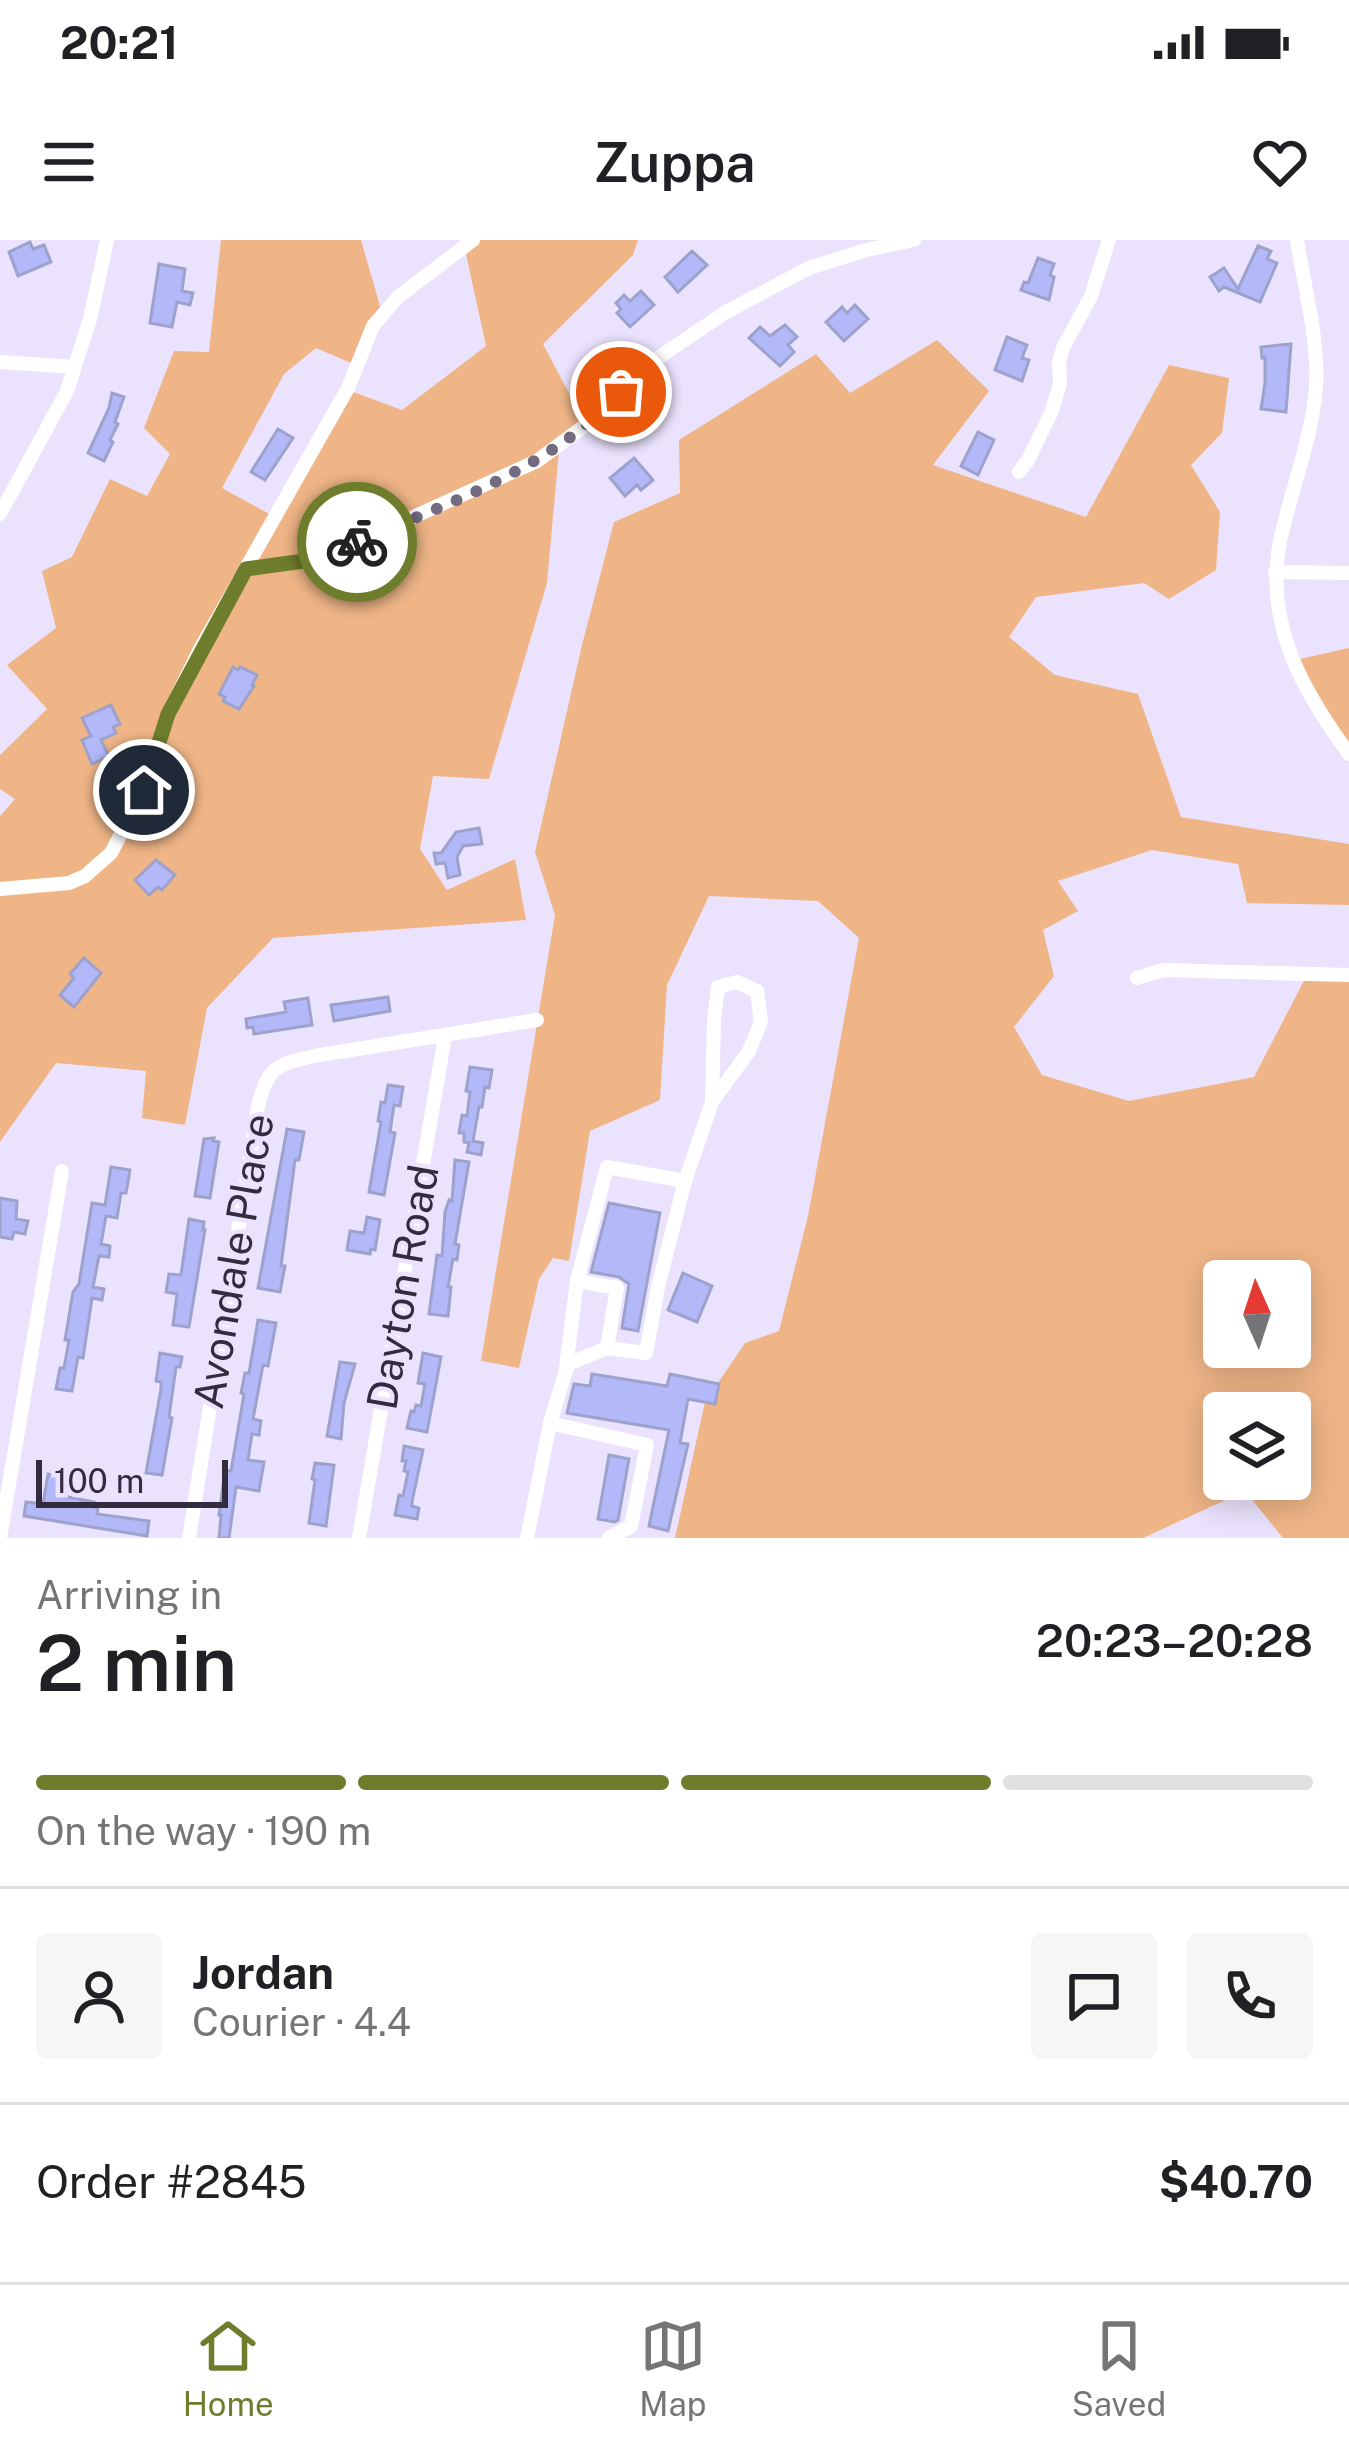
<!DOCTYPE html>
<meta charset="utf-8">
<style>
:root{--surface:#fff;--page:#f6f6f6;--text:#202124;--muted:#757577;--line:#e0e0e0;--accent:#6d7d2b}
body{margin:0;font-family:"Public Sans",sans-serif;background:var(--page);color:var(--text);height:100vh;display:flex;flex-direction:column;font-size:45px;white-space:nowrap}
*{box-sizing:border-box;margin:0}
p{font-size:39px;color:var(--muted)}
.icon{flex:none;width:66px;height:66px;fill:none;stroke:currentColor;stroke-width:2;stroke-linecap:round;stroke-linejoin:round}
.map{position:relative;height:1298px;overflow:hidden}
.side{display:flex;flex-direction:column;background:var(--surface);flex:1}
.side>*{flex:none}
.needle{width:78px;rotate:357deg}
.tools{position:absolute;left:1203px;top:1020px;display:grid;gap:24px}
.tools a{display:grid;place-items:center;width:108px;height:108px;border-radius:12px;background:var(--surface);box-shadow:0 6px 30px #0003;font-size:60px}
.scale{position:absolute;left:36px;bottom:30px;width:192px;box-sizing:border-box;padding-left:12px;border:6px solid #322c3e;border-top:0;font-size:33px;line-height:42px;white-space:nowrap;color:#322c3e;-webkit-text-stroke:9px #ebe3fe;paint-order:stroke}
.pin{position:absolute;display:grid;place-items:center;width:102px;height:102px;color:#fff;margin:-51px;border:6px solid #fff;border-radius:50%;box-shadow:0 3px 12px #0007}
.courier{position:absolute;display:grid;place-items:center;width:120px;height:120px;margin:-60px;border:9px solid #6d7d2b;border-radius:50%;background:#fff;color:#222;box-shadow:0 3px 15px #0007}
.overview em{font-style:normal;font-weight:600}
.overview div{display:flex;flex-direction:column-reverse}
.overview{display:flex;align-items:center;justify-content:space-between;height:204px;padding:0 36px}
h1{font-size:78px;font-weight:600;line-height:90px}
.bar{display:grid;grid-template-columns:repeat(4,1fr);gap:18px 12px;align-content:center;height:144px;padding:0 36px}
.bar i{height:15px;border-radius:9px;background:var(--line)}
.bar .selected{background:var(--accent)}
.bar p{grid-column:span 4}
.line{display:flex;align-items:center;gap:30px;padding:0 36px;border-top:3px solid var(--line)}
.line div{flex:1}
.round{display:grid;place-items:center;flex:none;width:126px;height:126px;border-radius:12px;background:var(--page)}
.status{display:flex;justify-content:space-between;align-items:center;height:84px;padding:0 60px;background:var(--surface);direction:ltr}
.status svg{height:33px;fill:currentColor}
header{display:flex;justify-content:space-between;align-items:center;height:156px;padding:0 36px;background:var(--surface);font-size:54px;font-weight:600}
.tabs{display:flex;justify-content:space-around;align-items:center;height:168px;border-top:3px solid var(--line);background:var(--surface);font-size:33px;color:var(--muted)}
.tabs a{display:grid;justify-items:center;gap:6px}
.tabs .selected{color:var(--accent)}
.map>svg:first-child{display:block}
.green{fill:#efb587;fill-rule:evenodd}
.building{fill:#b2b8f8;stroke:#9da2cd;stroke-width:3}
.lines{fill:none;stroke-linecap:round;stroke-linejoin:round}
.minor{stroke:#fff;stroke-width:14}
.done{stroke:#736c81;stroke-width:12;stroke-dasharray:0 21.6}
.route{stroke:#6d7d2b;stroke-width:15}
.labels{text-anchor:middle;dominant-baseline:central;stroke-width:9;stroke-linejoin:round;paint-order:stroke}
.street-label{font-size:42px;fill:#322c3e;stroke:#ebe3fe}
</style>
<div class="status"><b>20:21</b><svg viewBox="0 0 49 12"><path d="M0 12V9h3v3zM5 12V6h3v6zM10 12V3h3v9zM15 12V0h3v12zM26 1h20v11H26zM47 4h2v5h-2z"/></svg></div>
<header><svg class="icon" aria-label="menu" viewBox="0 0 24 24"><path d="M4 6h16M4 12h16M4 18h16"/></svg>Zuppa<svg class="icon" aria-label="heart" viewBox="0 0 24 24"><path d="M12 20l-8-8c-3-5 5-10 8-4 3-6 11-1 8 4z"/></svg></header>
<div class="map">
<svg width="1349" height="1298" viewBox="0 0 1349 1298">
<rect width="100%" height="100%" fill="#ebe3fe"/>
<g class="green">
<path d="M221 0H361L382 73 358 126 316 108 284 134 222 248 273 276 345 149 402 170 486 106 463 0H638L633 15 543 104 588 189 559 211 547 343 489 539 433 536 420 609 447 650 515 619 526 680 273 698 207 768 185 885 142 878 146 831 56 823 0 902V576L15 559 0 549V515L47 469 7 425 56 388 42 331 72 317 110 239 147 256 170 214 144 188 174 111 209 112Z"/>
<path d="M937 100 989 151 933 225 1086 277 1169 125 1229 138 1222 193 1191 225 1220 272 1216 330 1169 359 1144 343 1036 357 1009 397 1055 435 1138 454 1181 577 1349 604V665L1247 663 1238 624 1152 610 1058 641 1078 671 1043 690 1054 736 1014 787 1042 835 1129 861 1254 837 1309 731H1349V1298H1283L1245 1251 1143 1298H675L705 1162 745 1103 779 1091 808 976 859 698 818 661 709 656 667 745 660 860 590 891 569 1021 553 1018 539 1039 519 1128 481 1121 555 675 535 612 582 405 614 282 680 253 679 200 816 114 850 153ZM1224 1041H1290V1107H1224ZM1224 1173H1290V1239H1224Z"/>
<path d="M1349 408V509L1295 420Z"/>
</g>
<g class="building">
<path d="M30 2 33 9 44 5 51 22 18 36 9 12Z"/>
<path d="M1258 6 1271 11 1267 19 1277 23 1260 62 1224 47 1219 51 1210 37 1224 28 1238 49Z"/>
<path d="M692 11 707 25 678 52 665 37Z"/>
<path d="M1038 18 1054 24 1050 35 1054 37 1049 60 1021 50 1024 42 1028 43Z"/>
<path d="M159 24 185 29 182 51 193 53 190 65 177 62 172 87 150 83Z"/>
<path d="M641 51 654 65 630 87 617 73 621 69 616 63 624 55 630 61Z"/>
<path d="M855 65 868 79 844 101 826 82 842 67 847 73Z"/>
<path d="M785 85 797 97 788 105 794 112 780 126 749 98 760 87 770 96Z"/>
<path d="M1007 97 1027 105 1022 118 1029 120 1022 141 995 130Z"/>
<path d="M1291 104 1286 172 1261 169 1265 143V117L1262 118 1261 107Z"/>
<path d="M112 153 124 157 115 182 118 184 110 200 113 202 104 221 88 213 109 168Z"/>
<path d="M278 189 293 198 265 240 251 232Z"/>
<path d="M978 192 994 200 978 235 961 226Z"/>
<path d="M634 218 653 240 641 250 637 245 625 256 610 238Z"/>
<path d="M233 427 238 430 240 427 257 435 252 445 254 446 239 469 223 461 225 457 219 454Z"/>
<path d="M111 465 120 484 113 487 116 493 101 500 109 516 92 524 82 500 91 496 82 478Z"/>
<path d="M479 588 482 604 463 606 457 617 460 635 448 638 445 623 436 624 434 613H441L456 592Z"/>
<path d="M156 620 175 635 162 650 158 647 149 655 135 640Z"/>
<path d="M84 718 101 733 74 767 60 755 74 738 70 734Z"/>
<path d="M388 757 390 771 334 781 331 765Z"/>
<path d="M308 758 312 785 254 794 253 787 247 788 246 779 286 772 284 762Z"/>
<path d="M470 827 492 830 489 848 485 847 482 867H479L473 901 483 903 481 915 467 912 469 903 464 902V893H459L462 875 467 876 470 852 466 851Z"/>
<path d="M388 845 403 847 400 866 394 865 390 892 395 893 384 955 369 952 381 882 378 881 381 862 385 863Z"/>
<path d="M287 889 304 892 299 920H295L281 1026H285L280 1052 258 1048Z"/>
<path d="M214 898 213 901 219 902 210 958 195 956 204 899Z"/>
<path d="M455 920 469 922 455 1004 459 1005 457 1020 453 1019 448 1047H451L448 1076 429 1074 437 1015 442 1016 445 972 449 960 452 961Z"/>
<path d="M111 927 130 930 126 953H121L117 978 106 976 101 1004 110 1006 109 1017 99 1016 93 1047 104 1049 102 1060 92 1058 83 1118 78 1117 72 1151 56 1149 60 1128H64L69 1100H65L73 1052 79 1044 92 963 105 965Z"/>
<path d="M0 958 17 961 16 979 28 981 25 994 14 992 12 999 0 997Z"/>
<path d="M609 963 660 973 638 1091 622 1088 629 1044 619 1037 591 1032Z"/>
<path d="M367 977 380 980 375 1010 371 1009 370 1014 347 1010 350 991 364 993Z"/>
<path d="M189 979 204 982 203 990H205L189 1087 173 1085 177 1054 166 1052 169 1034 181 1035Z"/>
<path d="M683 1033 712 1046 697 1082 668 1070Z"/>
<path d="M258 1080 276 1083 268 1126 263 1125 253 1179 261 1181 259 1195 252 1194 248 1220 264 1222 259 1251 236 1247 229 1298H219L221 1275H219L225 1230 231 1231 244 1154 241 1153 245 1133H249Z"/>
<path d="M160 1113 182 1117 180 1127H176L169 1177 172 1178 162 1235 146 1233 161 1149V1142L156 1141Z"/>
<path d="M423 1113 441 1117 427 1192 407 1188 411 1171 414 1172 416 1165 421 1166 425 1144 418 1143Z"/>
<path d="M340 1122 355 1124 344 1163 341 1199 327 1196Z"/>
<path d="M592 1134 667 1146 670 1134 719 1144 715 1164 688 1159 680 1203 688 1204 668 1291 649 1286 669 1190 567 1173 574 1144 590 1146Z"/>
<path d="M404 1206 423 1210 412 1262V1266L419 1268 417 1279 395 1275 399 1255 403 1256 408 1232 404 1231 406 1221H402Z"/>
<path d="M609 1215 629 1219 618 1280 615 1282 598 1279Z"/>
<path d="M315 1223 334 1225 326 1286 309 1283 315 1240 312 1239Z"/>
<path d="M48 1234 61 1237 58 1255 94 1262 93 1267 98 1268 97 1274 149 1281 147 1296 24 1276 26 1262 43 1264Z"/>
</g>
<g class="lines">
<g class="minor">
<path d="M1297 0C1304 47 1319 99 1316 147 1312 199 1291 250 1280 301 1264 383 1302 450 1349 514"/>
<path d="M0 122 75 127"/>
<path d="M1019 232 1028 220 1051 173 1060 144 1059 123 1063 108 1091 56 1109 0"/>
<path d="M0 274 67 151 90 79 107 0"/>
<path d="M246 329 304 321 358 302 537 221 602 173 640 130 726 72 809 28 866 10 914 0"/>
<path d="M1275 332 1349 333"/>
<path d="M0 649 69 643 85 636 111 613 144 550 168 474 199 411 348 148 373 86 398 57 473 0"/>
<path d="M1137 738 1163 730 1349 735"/>
<path d="M577 1041 607 927 685 941"/>
<path d="M566 1127 577 1041 617 1048 607 1108"/>
<path d="M550 1183 568 1124 607 1108 646 1113 658 1047 685 941 712 862 749 811 761 782 757 751 737 742 718 747 714 779 712 862"/>
<path d="M0 1298 62 931"/>
<path d="M189 1298 258 867C268 827 275 825 314 816L537 780"/>
<path d="M359 1298 445 796"/>
<path d="M527 1298 550 1183 647 1205 631 1286 609 1298"/>
</g>
</g>
<g class="lines">
<path class="done" d="M357 302C449 263 552 228 621 152"/>
<path class="route" d="M144 550 168 474 246 329 304 321 357 302"/>
</g>
<g class="labels">
<g class="street-label">
<text transform="translate(233 1021) rotate(-80)">Avondale Place</text>
<text transform="translate(402 1047) rotate(-80)">Dayton Road</text>
</g>
</g>
</svg>
<div class="tools">
<a><svg class="needle" viewBox="-14 -14 28 28"><path d="M0-13l5 13h-10z" fill="#e53935"/><path d="M0 13l5-13h-10z" fill="#757577"/></svg></a>
<a><svg class="icon" aria-label="layers" viewBox="0 0 24 24"><path d="M12 4l9 5-9 5-9-5zM3 14l9 5 9-5"/></svg></a>
</div>
<div class="scale">100 m</div>
<div class="pin" style="left:621px;top:152px;background:#ea580c"><svg class="icon" aria-label="bag" viewBox="0 0 24 24"><path d="M5 8h14l-1 12H6zM9 8a3 3 0 0 1 6 0"/></svg></div>
<div class="pin" style="left:144px;top:550px;background:#1f2937"><svg class="icon" aria-label="home" viewBox="0 0 24 24"><path d="M3 11l9-7 9 7M6 9v11h12V9"/></svg></div>
<div class="courier" style="left:357px;top:302px"><svg class="icon" aria-label="bike" viewBox="0 0 24 24"><circle cx="6" cy="16" r="4"/><circle cx="18" cy="16" r="4"/><path d="M6 16l4-8h5l3 8M10 8l3 8H6M13 5h3"/></svg></div>
</div>
<section class="side">
<div class="overview"><div><h1>2 min</h1><p>Arriving in</p></div><em>20:23–20:28</em></div>
<div class="bar"><i class="selected"></i><i class="selected"></i><i class="selected"></i><i></i><p>On the way · 190 m</p></div>
<div class="line" style="height:216px"><a class="round"><svg class="icon" aria-label="person" viewBox="0 0 24 24"><circle cx="12" cy="8" r="4"/><path d="M4 21q1-7 8-7t8 7"/></svg></a><div><b>Jordan</b><p>Courier · 4.4</p></div><a class="round"><svg class="icon" aria-label="chat" viewBox="0 0 24 24"><path d="M4 5h16v11H9l-5 4z"/></svg></a><a class="round"><svg class="icon" aria-label="phone" viewBox="0 0 24 24"><path d="M5 4h4l2 5-3 2q2 4 5 5l2-3 5 2v4C11 20 4 13 5 4z"/></svg></a></div>
<div class="line" style="height:156px"><div>Order #2845</div><b>$40.70</b></div>
</section>
<nav class="tabs">
<a class="selected"><svg class="icon" aria-label="home" viewBox="0 0 24 24"><path d="M3 11l9-7 9 7M6 9v11h12V9"/></svg>Home</a>
<a><svg class="icon" aria-label="map" viewBox="0 0 24 24"><path d="M3 6l6-2 6 2 6-2v14l-6 2-6-2-6 2zM9 4v14M15 6v14"/></svg>Map</a>
<a><svg class="icon" aria-label="saved" viewBox="0 0 24 24"><path d="M7 4h10v16l-5-4-5 4z"/></svg>Saved</a>
</nav>
